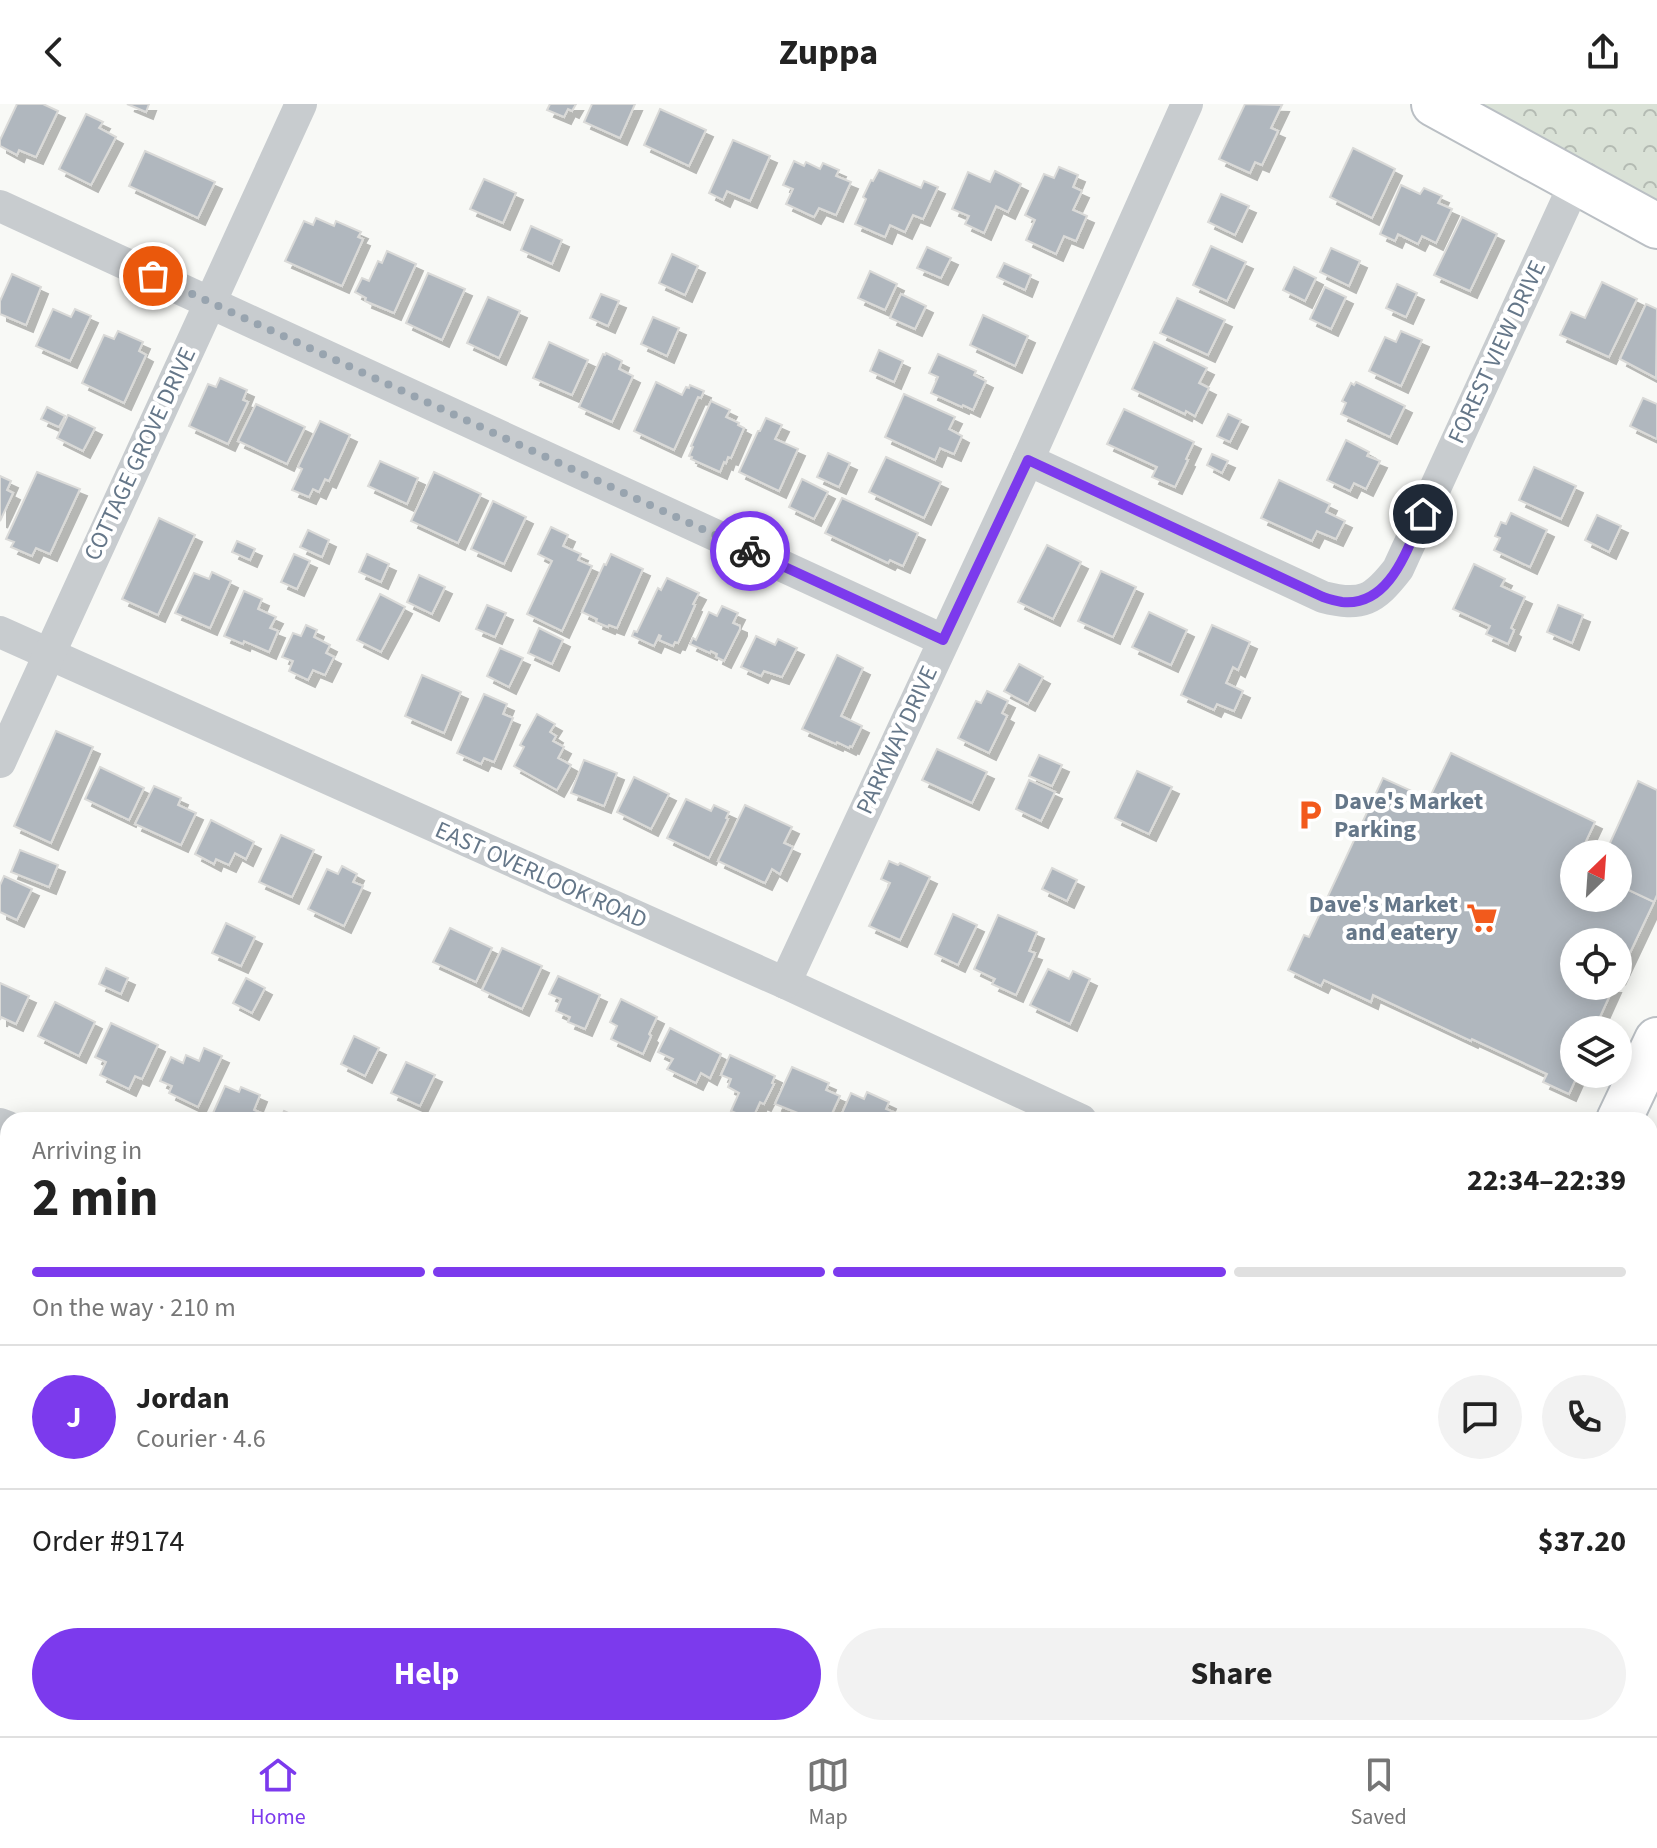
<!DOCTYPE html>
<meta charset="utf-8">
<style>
:root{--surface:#fff;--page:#f2f2f2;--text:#222;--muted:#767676;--line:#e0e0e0;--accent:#7c3aed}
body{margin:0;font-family:"Source Sans 3",sans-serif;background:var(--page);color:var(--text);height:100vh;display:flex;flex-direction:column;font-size:30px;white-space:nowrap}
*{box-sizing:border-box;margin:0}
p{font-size:26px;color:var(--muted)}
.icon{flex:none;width:44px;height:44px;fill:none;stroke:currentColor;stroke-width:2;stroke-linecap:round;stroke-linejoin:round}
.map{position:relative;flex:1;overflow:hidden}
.drawer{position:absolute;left:0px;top:1008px;width:1658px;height:624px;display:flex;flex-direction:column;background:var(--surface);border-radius:24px 24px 0 0;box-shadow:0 4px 20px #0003}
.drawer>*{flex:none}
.needle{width:52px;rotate:25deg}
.tools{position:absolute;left:1560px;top:736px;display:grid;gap:16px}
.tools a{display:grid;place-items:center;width:72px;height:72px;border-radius:50%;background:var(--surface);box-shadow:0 4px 20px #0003;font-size:40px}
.pin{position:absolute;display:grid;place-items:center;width:68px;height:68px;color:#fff;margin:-34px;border:4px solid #fff;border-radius:50%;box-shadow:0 2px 8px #0007}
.courier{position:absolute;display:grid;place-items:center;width:80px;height:80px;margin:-40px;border:6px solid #7c3aed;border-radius:50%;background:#fff;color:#222;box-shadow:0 2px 10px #0007}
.summary em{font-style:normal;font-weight:700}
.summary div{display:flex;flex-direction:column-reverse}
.summary{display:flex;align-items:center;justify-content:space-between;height:136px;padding:0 32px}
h1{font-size:52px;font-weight:700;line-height:60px}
.bar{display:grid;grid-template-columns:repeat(4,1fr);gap:12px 8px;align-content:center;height:96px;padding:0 32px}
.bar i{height:10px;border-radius:6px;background:var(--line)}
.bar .current{background:var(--accent)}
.bar p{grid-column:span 4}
.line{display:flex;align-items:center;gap:20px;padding:0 32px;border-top:2px solid var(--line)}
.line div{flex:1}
.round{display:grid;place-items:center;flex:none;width:84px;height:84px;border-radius:42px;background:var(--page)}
.action{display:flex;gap:16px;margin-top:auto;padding:16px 32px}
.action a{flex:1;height:92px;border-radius:48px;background:var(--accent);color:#fff;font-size:32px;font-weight:700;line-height:92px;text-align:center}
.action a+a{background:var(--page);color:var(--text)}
header{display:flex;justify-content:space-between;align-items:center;height:104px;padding:0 32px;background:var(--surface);font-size:36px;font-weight:700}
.tabs{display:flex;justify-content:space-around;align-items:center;height:112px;border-top:2px solid var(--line);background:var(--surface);font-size:22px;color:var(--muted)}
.tabs a{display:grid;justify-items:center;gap:4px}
.tabs .current{color:var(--accent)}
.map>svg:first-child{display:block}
.park{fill:url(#park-crowns)}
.building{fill:#b0b7be;stroke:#dadad8;stroke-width:2;filter:url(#shadow)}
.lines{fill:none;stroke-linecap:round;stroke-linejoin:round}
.secondary-casing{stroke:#babfc4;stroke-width:48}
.street{stroke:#c8cccf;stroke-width:32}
.secondary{stroke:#fff;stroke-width:44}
.done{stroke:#98a4af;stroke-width:8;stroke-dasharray:0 14.4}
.route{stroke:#7c3aed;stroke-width:10}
.labels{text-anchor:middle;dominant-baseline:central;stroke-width:8;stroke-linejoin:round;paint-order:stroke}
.street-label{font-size:24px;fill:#657789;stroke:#fff}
.poi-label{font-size:24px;font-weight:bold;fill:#657789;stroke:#fff;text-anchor:start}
</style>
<header><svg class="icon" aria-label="back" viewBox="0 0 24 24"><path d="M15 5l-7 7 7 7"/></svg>Zuppa<svg class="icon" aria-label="share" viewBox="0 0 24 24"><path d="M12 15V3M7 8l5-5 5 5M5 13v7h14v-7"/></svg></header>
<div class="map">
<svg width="1657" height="1632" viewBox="0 0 1657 1632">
<defs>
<pattern id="park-crowns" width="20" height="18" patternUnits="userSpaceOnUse" patternTransform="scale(2)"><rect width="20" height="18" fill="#d9e1d6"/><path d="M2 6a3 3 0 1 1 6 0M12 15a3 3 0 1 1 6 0" fill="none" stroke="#b4bbb3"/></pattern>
<filter id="shadow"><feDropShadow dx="7" dy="7" stdDeviation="0" flood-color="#0004"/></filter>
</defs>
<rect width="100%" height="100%" fill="#f8f9f6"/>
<path class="park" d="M1458 0H1657V104Z"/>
<g class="building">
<path d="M17 0H43L58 7 36 53 19 46 17 51 0 42V36Z"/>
<path d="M127 0H149L146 8Z"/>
<path d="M550 0H576L572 7 568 5 564 13 547 6Z"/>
<path d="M592 0H635L620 34 584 18Z"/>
<path d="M1245 0 1282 1 1271 24 1278 27 1262 61 1255 58 1250 69 1219 55Z"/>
<path d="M660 5 706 26 689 62 644 41Z"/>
<path d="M86 10 103 18 99 24 116 33 91 81 59 65Z"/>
<path d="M733 36 770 52 750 97 727 87 723 96 709 89Z"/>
<path d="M1353 44 1395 65 1372 114 1330 93Z"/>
<path d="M145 47 215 78 198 114 129 82Z"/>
<path d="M794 57 804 62 806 58 820 65 823 59 839 66 836 72 851 78 836 111 819 104 814 113 786 100 793 85 783 81Z"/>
<path d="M1059 63 1078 71 1073 83 1082 87 1073 106 1087 112 1076 137 1064 132 1056 150 1026 136 1035 116 1025 111 1044 70 1054 74Z"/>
<path d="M879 66 921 84 924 77 938 83 923 115 913 111 905 128 890 121 885 133 855 120 866 95 863 93 871 76 873 77Z"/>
<path d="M995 67 1021 80 1008 108 996 102 984 129 965 120 969 112 952 105 968 68 990 78Z"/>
<path d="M484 75 516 89 503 119 470 105Z"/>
<path d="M1401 81 1420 90 1424 84 1442 92 1438 99 1452 105 1436 139 1422 132 1418 140 1398 130 1395 137 1380 130Z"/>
<path d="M1221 90 1249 102 1235 131 1208 118Z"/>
<path d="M1462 113 1497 130 1470 187 1434 171Z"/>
<path d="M316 114 334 122 336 117 361 128 358 133 363 135 342 182 285 157 304 117 313 121Z"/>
<path d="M531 122 562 136 552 160 521 146Z"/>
<path d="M1211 142 1246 158 1227 197 1193 181Z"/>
<path d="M927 143 951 154 941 174 917 164Z"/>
<path d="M1331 144 1360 157 1349 182 1320 168Z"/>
<path d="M387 147 416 160 394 209 365 197 366 194 355 188 362 174 369 177 378 157 382 159Z"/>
<path d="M672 150 698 162 685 191 659 179Z"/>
<path d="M1004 159 1031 171 1025 186 997 173Z"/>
<path d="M1294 163 1316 174 1305 197 1283 186Z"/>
<path d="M870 167 897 180 885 206 858 194Z"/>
<path d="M428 169 465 185 442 236 406 219Z"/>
<path d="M12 170 41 183 26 221 0 210V197Z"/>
<path d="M1602 178 1637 195 1609 253 1560 231 1571 208 1585 214Z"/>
<path d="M1397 180 1417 189 1406 213 1386 204Z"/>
<path d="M1325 183 1346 193 1331 225 1310 215Z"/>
<path d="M601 190 619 197 608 222 590 214Z"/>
<path d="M901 190 926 202 915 225 890 214Z"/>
<path d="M488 193 520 207 499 254 467 239Z"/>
<path d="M1177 194 1225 216 1208 251 1160 229Z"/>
<path d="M1646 200 1657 205 1656 274 1620 255Z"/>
<path d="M53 205 71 213 75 205 91 212 70 257 36 242Z"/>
<path d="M983 211 1028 232 1015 262 970 241Z"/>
<path d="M653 213 679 224 667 252 641 240Z"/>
<path d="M118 227 143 238 139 247 146 251 124 299 82 279 104 231 114 235Z"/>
<path d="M1401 227 1422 236 1401 282 1369 267 1385 233 1396 238Z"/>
<path d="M549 238 588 256 572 291 533 274Z"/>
<path d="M1154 238 1207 264 1199 279 1209 284 1195 312 1186 307 1185 310 1132 285Z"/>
<path d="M879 246 903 257 894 278 870 267Z"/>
<path d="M606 249 622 257 619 265 633 272 612 318 579 303 603 250 605 251Z"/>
<path d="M938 250 976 267 974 271 986 277 973 306 963 301 962 303 931 289 938 273 929 269Z"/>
<path d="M220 274 247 286 243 296 248 298 228 340 189 322 208 280 216 283Z"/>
<path d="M656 278 682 291 686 283 689 284 690 281 704 287 701 294 698 293 674 346 634 327Z"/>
<path d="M1356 278 1405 302 1390 333 1341 310 1346 299 1342 297 1351 279 1354 281Z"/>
<path d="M904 290 955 313 949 325 962 332 954 350 940 344 935 356 885 333Z"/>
<path d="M1643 294 1657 300V335L1630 322Z"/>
<path d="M711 297 730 306 726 313 739 319 738 321 744 324 731 354 728 353 726 359 724 358 720 368 691 355 692 353 689 352 693 343 691 342Z"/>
<path d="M256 300 305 323 287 360 238 337Z"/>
<path d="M47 303 65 312 59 323 41 315Z"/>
<path d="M1124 305 1194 338 1186 355 1188 356 1175 383 1152 373 1157 363 1107 340Z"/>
<path d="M1228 310 1241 316 1230 338 1217 332Z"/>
<path d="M68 311 95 324 83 347 57 334Z"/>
<path d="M766 314 782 321 775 335 798 345 779 387 739 368 758 327H760Z"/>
<path d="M320 317 350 331 329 377 325 375 319 388 313 385 309 393 292 386 302 365 298 363Z"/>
<path d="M1346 336 1369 348 1367 352 1380 357 1366 385 1354 379 1350 387 1327 376Z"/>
<path d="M828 349 850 359 839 383 817 373Z"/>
<path d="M1212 350 1228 357 1222 369 1207 361Z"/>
<path d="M886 353 941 378 924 414 869 388Z"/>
<path d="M380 357 418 374 407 400 368 382Z"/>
<path d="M1534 363 1576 382 1561 415 1519 396Z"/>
<path d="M37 368 80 385 50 450 36 444 32 452 11 443 14 438 6 435Z"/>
<path d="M434 368 481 390 458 439 411 417Z"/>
<path d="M0 372 11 377 7 386 13 389 0 417Z"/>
<path d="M802 375 828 388 814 415 789 403Z"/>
<path d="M1279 376 1330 400 1326 408 1345 417 1336 435 1317 427 1312 437 1261 414Z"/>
<path d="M842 394 918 429 903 462 890 456 888 459 825 429Z"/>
<path d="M493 397 526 413 504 460 471 445Z"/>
<path d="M1511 409 1547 426 1530 463 1494 446 1500 434 1495 432 1501 418 1506 420Z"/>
<path d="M1597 411 1621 422 1609 448 1585 436Z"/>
<path d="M159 414 195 431 158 511 122 495Z"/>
<path d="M551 423 568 431 563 442 581 450 578 456 592 462 562 527 527 510 552 457 538 450Z"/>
<path d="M308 426 329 436 322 453 300 443Z"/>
<path d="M237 437 255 445 250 456 232 448Z"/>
<path d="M1047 441 1081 458 1053 515 1018 498Z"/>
<path d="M294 450 310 457 297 485 281 478Z"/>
<path d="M367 450 389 460 381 478 359 468Z"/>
<path d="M611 450 643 465 617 524 609 521 608 523 596 518 597 515 582 508 604 460 606 461Z"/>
<path d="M1474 460 1505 475 1501 482 1525 493 1511 524 1514 526 1508 540 1486 530 1490 522 1453 505Z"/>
<path d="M1101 467 1136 483 1113 533 1078 517Z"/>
<path d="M212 468 231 477 210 524 175 509 194 469 209 475Z"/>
<path d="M419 471 445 483 432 510 407 498Z"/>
<path d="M667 474 699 489 693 500 695 501 678 539 675 538 673 542 659 536 661 532 659 531 654 542 632 532 634 527 637 528 658 484 661 486Z"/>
<path d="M244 487 262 495 258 505 276 513 270 524 278 527 269 548 244 537 243 540 224 532Z"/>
<path d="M380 490 405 503 381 548 357 536Z"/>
<path d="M487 501 506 509 495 533 476 525Z"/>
<path d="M1558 501 1583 511 1572 539 1547 528Z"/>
<path d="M722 502 738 509 733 519 740 522V525L724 557 716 553 717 550 711 547 710 549 690 540 693 534 696 536 709 508 717 512Z"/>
<path d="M1149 508 1187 526 1171 561 1132 543Z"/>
<path d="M306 521 317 526 314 533 330 541 326 549 334 553 325 571 313 566 308 576 289 567 293 557 282 553 293 529 301 532Z"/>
<path d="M1212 521 1250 538 1238 566 1233 563 1226 579 1243 587 1234 607 1217 600 1214 606 1181 591Z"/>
<path d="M539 524 563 536 552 560 528 549Z"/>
<path d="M756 532 775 541 778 535 797 544 782 573 764 567 761 572 741 563Z"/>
<path d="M500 544 523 554 509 583 487 572Z"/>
<path d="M837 551 863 564 841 612 862 622 852 643 850 642 849 644 837 638 836 640 802 625Z"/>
<path d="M1019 560 1043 573 1028 600 1004 587Z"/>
<path d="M422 571 461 588 444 629 405 612Z"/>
<path d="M987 587 1008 597 1002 609 1007 612 989 649 958 634 976 597 981 599Z"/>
<path d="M484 590 507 600 503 610 513 614 494 658 484 654 481 660 457 649Z"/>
<path d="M537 610 555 620 550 628 556 632 553 637 564 643 558 654 571 661 557 686 514 662 524 643 520 641Z"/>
<path d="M56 627 93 643 51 739 14 722Z"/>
<path d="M937 645 987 668 972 699 922 676Z"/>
<path d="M1451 649 1595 718 1580 750H1574V794H1618V781L1654 798 1618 874V838H1574V882H1614L1594 926H1574V970H1578L1569 990 1543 978 1547 970 1472 935 1471 937 1373 891 1371 898 1324 876 1321 882 1288 866 1304 831 1309 833 1383 674 1429 695Z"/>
<path d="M1039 651 1062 661 1052 682 1029 672Z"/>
<path d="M584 656 617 669 604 702 571 689Z"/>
<path d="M100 663 144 684 129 716 85 695Z"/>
<path d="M1137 667 1172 683 1149 730 1115 714Z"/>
<path d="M634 673 669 690 651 725 617 708Z"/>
<path d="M1029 676 1055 688 1041 717 1016 705Z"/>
<path d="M1638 677 1657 686V791L1654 798 1618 781V750H1605Z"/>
<path d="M154 682 181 694 178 701 196 709 181 741 135 720Z"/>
<path d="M686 695 711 707 714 701 729 708 726 714 728 715 709 754 667 734Z"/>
<path d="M745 701 792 723 784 739 793 743 780 770 772 765 765 779 718 757Z"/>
<path d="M211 716 254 738 246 755 235 749 229 761 216 755 214 760 195 750Z"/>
<path d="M281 731 314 746 292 793 259 778Z"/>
<path d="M20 746 58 761 49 783 11 768Z"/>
<path d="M889 757 898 761 900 759 930 773 900 836 869 822 890 779 881 775Z"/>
<path d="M342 762 357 770 353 778 363 782 344 822 308 805 327 765 338 770Z"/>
<path d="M1052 764 1077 776 1067 797 1042 785Z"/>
<path d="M4 772 32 785 17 816 0 808V781Z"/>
<path d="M953 810 977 821 958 861 935 850Z"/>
<path d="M998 811 1037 828 1029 847 1035 849 1016 891 992 880 995 875 974 865Z"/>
<path d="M226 819 255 833 241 862 212 849Z"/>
<path d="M450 824 492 844 476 878 433 858Z"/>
<path d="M502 844 542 862 522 905 482 886Z"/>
<path d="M106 864 128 874 121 890 99 880Z"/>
<path d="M1048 865 1069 875 1073 867 1090 875 1070 920 1030 901Z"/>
<path d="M558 872 600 891 585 925 568 918 570 913 556 907 561 895 549 890Z"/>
<path d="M246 874 265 884 252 909 233 899Z"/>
<path d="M0 879 29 892 16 920 1 913 0 916Z"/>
<path d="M621 895 657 913 649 930 651 932 643 950 611 935 617 922 610 918Z"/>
<path d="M55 898 95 918 79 952 38 932Z"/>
<path d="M111 919 158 941 142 975 135 972 129 985 100 971 106 958 95 953Z"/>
<path d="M670 924 721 950 710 974 701 969 696 979 667 965 673 955 658 948Z"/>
<path d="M354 932 379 944 365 972 341 960Z"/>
<path d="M204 944 222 952 198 1003 169 989 172 982 160 977 171 953 183 959 186 951 199 957Z"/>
<path d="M730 951 775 972 772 979 774 980 764 1000 760 998 752 1016 731 1007 739 989 728 983 731 975 721 971Z"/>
<path d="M406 958 435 971 420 1002 391 989Z"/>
<path d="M792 963 829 979 826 986 840 992 829 1016 813 1015 775 1000Z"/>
<path d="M225 982 239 988 241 983 260 991 254 1006 268 1012 266 1016H210Z"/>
<path d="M867 988 889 998 886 1005 896 1009 893 1016H839L851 989 864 995Z"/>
<path d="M284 1007 303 1016H280Z"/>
<path d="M1657 1070V1222L1650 1219V1085Z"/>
<path d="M0 1104 8 1108 0 1126Z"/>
<path d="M3 1249 8 1251V1276L0 1272V1255Z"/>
<path d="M3 1317 8 1319V1369L0 1366V1324Z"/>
<path d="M37 1624H56L53 1632Z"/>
<path d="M72 1624H129L126 1632H84L71 1626Z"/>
<path d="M143 1624H174L189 1631 140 1632Z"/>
<path d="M564 1624H614L610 1632H584L578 1630 577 1632H564L561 1630Z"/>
<path d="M635 1624H669L668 1627 671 1629 670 1632H631Z"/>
<path d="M804 1624H820L830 1628 829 1632H800Z"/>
<path d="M1005 1624H1025L1022 1631Z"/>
<path d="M1428 1624H1451L1447 1632Z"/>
<path d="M1569 1624H1611L1607 1632H1565Z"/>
<path d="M1626 1624H1636L1649 1629 1647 1632H1623Z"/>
</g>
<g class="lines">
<defs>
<g id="secondary">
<path d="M1434 0 1657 122"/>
<path d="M1619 1016 1657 936"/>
<path d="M1331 1632 1334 1624"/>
</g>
</defs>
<use href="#secondary" class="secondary-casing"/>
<g class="street">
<path d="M0 102 943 536"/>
<path d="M1028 356 1323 493C1362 503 1374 496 1398 465L1576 77"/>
<path d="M0 528 785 879 1081 1016"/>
<path d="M0 658 301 0"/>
<path d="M785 879 1028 356 1187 0"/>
<path d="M0 1020 8 1023"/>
<path d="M1650 1278 1657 1281"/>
<path d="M0 1462 8 1465"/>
<path d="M354 1624 372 1632"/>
</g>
<use href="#secondary" class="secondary"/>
</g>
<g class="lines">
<path class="done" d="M153 172 750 447"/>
<path class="route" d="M750 447 943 536 1028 356 1323 493C1329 495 1336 497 1342 498 1390 503 1407 445 1423 410"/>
</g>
<defs>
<symbol id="parking-bare" viewBox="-9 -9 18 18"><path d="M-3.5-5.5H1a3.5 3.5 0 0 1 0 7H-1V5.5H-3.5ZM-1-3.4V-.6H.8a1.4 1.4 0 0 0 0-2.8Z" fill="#f25a1c" stroke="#fff" stroke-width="2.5" paint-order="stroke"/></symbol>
<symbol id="supermarket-bare" viewBox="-9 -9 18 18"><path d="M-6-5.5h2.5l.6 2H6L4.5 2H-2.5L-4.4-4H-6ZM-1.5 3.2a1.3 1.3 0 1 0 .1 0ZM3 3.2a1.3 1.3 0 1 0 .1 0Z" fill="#f25a1c" stroke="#fff" stroke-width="2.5" paint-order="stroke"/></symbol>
</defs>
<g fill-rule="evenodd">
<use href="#parking-bare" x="1288" y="689" width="44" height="44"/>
<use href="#supermarket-bare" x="1460" y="792" width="44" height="44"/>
</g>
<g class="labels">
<g class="street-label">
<text transform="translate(1497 248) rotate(-65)">FOREST VIEW DRIVE</text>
<text transform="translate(140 350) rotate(-65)">COTTAGE GROVE DRIVE</text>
<text transform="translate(897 636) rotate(-65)">PARKWAY DRIVE</text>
<text transform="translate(541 771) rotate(24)">EAST OVERLOOK ROAD</text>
</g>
<g class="poi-label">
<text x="1334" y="697">Dave's Market<tspan x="1334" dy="28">Parking</tspan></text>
<text x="1458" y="800" text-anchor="end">Dave's Market<tspan x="1458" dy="28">and eatery</tspan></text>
</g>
</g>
</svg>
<div class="tools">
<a><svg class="needle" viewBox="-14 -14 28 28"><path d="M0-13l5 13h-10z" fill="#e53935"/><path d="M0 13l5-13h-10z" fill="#767676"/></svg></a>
<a><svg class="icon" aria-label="locate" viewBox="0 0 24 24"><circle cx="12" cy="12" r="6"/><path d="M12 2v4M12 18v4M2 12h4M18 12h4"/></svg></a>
<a><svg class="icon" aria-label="layers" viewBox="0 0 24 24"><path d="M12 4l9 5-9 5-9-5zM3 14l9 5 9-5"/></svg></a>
</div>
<div class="pin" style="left:153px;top:172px;background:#ea580c"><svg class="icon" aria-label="bag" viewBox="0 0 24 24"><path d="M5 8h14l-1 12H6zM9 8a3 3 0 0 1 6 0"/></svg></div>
<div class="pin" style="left:1423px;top:410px;background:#1f2937"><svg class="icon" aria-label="home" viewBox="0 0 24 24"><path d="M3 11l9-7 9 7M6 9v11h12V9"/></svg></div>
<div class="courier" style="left:750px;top:447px"><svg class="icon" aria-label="bike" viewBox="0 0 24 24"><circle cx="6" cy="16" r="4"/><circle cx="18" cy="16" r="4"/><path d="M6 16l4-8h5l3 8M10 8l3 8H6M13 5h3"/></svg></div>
<section class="drawer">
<div class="summary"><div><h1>2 min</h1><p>Arriving in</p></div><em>22:34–22:39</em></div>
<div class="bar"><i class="current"></i><i class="current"></i><i class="current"></i><i></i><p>On the way · 210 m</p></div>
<div class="line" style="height:144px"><b class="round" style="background:var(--accent);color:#fff">J</b><div><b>Jordan</b><p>Courier · 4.6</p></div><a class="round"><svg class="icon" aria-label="chat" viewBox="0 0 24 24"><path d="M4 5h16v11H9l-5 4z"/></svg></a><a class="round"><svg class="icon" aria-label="phone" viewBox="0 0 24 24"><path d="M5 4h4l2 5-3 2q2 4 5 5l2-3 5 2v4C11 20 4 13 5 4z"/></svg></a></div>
<div class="line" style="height:104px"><div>Order #9174</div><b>$37.20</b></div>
<div class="action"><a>Help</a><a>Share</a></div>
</section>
</div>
<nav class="tabs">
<a class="current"><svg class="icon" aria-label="home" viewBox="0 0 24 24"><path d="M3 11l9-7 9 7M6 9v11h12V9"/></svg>Home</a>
<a><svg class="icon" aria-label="map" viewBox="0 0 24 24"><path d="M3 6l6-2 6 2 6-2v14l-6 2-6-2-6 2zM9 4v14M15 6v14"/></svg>Map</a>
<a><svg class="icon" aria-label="saved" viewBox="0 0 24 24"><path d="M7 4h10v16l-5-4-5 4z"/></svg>Saved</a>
</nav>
